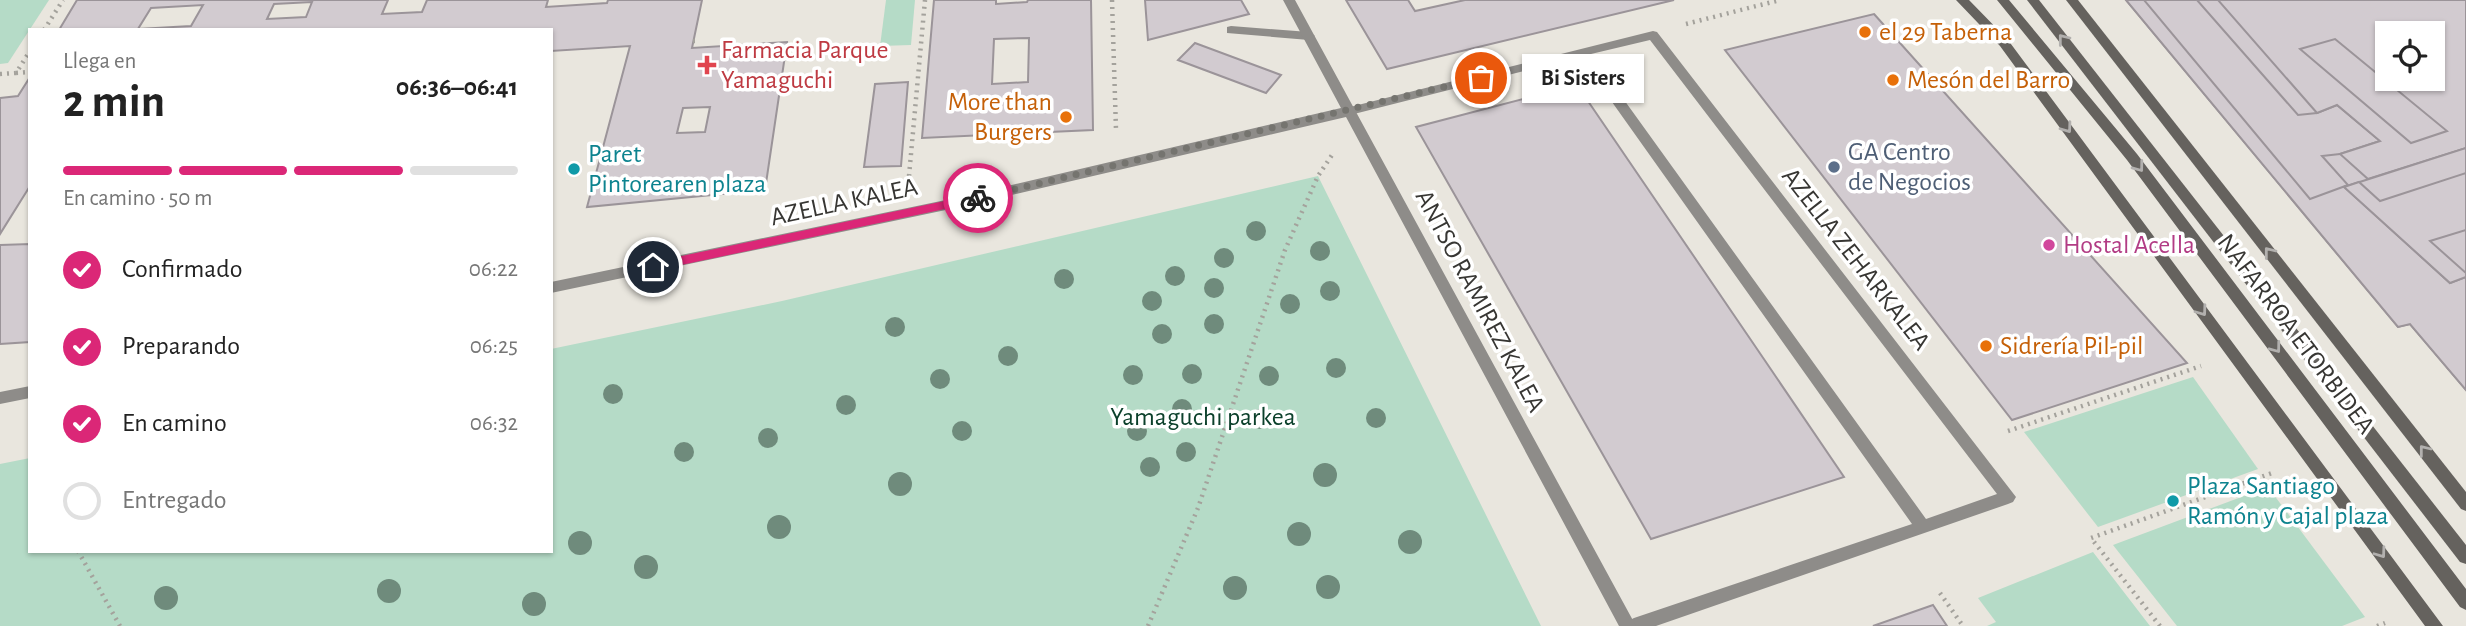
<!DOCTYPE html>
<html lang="es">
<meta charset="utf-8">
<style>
:root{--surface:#fff;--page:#f2f2f2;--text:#222;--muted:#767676;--line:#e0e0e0;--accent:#db2777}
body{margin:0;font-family:"Alegreya Sans",sans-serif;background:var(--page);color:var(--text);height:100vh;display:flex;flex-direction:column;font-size:26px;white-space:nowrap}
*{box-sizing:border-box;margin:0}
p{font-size:23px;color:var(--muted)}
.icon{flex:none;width:38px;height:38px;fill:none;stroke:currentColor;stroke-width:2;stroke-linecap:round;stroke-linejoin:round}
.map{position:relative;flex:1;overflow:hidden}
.panel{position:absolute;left:28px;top:28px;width:525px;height:525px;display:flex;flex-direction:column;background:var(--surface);border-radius:0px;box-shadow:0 2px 5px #0004}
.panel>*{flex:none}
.tools{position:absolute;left:2375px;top:21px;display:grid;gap:14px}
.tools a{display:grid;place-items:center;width:70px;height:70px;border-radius:0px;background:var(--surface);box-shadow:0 2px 5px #0004;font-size:35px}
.pin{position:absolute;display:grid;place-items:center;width:60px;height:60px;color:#fff;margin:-30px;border:4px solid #fff;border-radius:50%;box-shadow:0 2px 7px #0007}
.courier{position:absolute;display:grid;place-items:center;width:70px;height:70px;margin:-35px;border:5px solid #db2777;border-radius:50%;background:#fff;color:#222;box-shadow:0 2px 9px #0007}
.bubble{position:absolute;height:49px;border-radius:0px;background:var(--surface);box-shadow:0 2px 5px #0004;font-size:23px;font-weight:600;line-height:49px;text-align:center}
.overview em{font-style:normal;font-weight:600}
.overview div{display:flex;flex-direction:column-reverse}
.overview{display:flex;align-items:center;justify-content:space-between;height:119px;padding:0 35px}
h1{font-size:46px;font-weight:600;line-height:52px}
.bar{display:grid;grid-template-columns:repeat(4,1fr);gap:10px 7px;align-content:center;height:84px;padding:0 35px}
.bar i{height:9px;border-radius:5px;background:var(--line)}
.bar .current{background:var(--accent)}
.bar p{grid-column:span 4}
ol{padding:0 35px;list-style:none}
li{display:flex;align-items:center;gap:21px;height:77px}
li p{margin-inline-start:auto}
li .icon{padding:7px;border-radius:50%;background:var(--accent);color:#fff;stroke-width:4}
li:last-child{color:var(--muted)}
li i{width:38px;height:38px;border:4px solid var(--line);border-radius:50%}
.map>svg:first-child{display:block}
.green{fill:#b5dbc7}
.building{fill:#d2cbd0;stroke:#9b9499;stroke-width:2;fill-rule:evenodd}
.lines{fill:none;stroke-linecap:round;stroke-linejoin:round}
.path{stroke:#a4a29c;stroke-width:4.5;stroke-dasharray:2 5;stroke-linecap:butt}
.lane{fill:#8e8c89;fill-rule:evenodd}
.street{fill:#8e8c89;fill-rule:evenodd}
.secondary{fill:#65625e;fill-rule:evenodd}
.tree{fill:#6f8b7c}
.oneway{stroke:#b2b0ae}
.route{fill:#db2777}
.done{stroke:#75746f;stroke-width:7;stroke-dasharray:0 12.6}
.food-dot{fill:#e8710a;stroke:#fff;stroke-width:2.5}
.health-dot{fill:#e0444e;stroke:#fff;stroke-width:2.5}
.service-dot{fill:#5c6f8a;stroke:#fff;stroke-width:2.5}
.culture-dot{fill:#0f9aa8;stroke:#fff;stroke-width:2.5}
.hotel-dot{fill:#d1479c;stroke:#fff;stroke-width:2.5}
.labels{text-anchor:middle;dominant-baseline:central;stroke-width:7;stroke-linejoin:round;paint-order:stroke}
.food-label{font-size:26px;fill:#c56008;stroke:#fff;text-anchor:start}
.health-label{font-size:26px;fill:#be3a42;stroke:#fff;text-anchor:start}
.service-label{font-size:26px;fill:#4e5e75;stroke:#fff;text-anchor:start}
.culture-label{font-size:26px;fill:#0d838f;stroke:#fff;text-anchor:start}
.street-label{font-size:26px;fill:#373633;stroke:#fff}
.hotel-label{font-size:26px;fill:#b23c85;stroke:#fff;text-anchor:start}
.park-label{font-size:26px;fill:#0b402b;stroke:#fff}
</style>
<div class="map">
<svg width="2466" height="626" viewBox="0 0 2466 626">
<rect width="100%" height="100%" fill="#e9e6de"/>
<g class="green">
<path d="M0 0H49L8 63 0 64Z"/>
<path d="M886 0H915L911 45 880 46Z"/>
<path d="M1318 176 1541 626H0V464L30 458V551H551V349L782 301Z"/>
<path d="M2193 377 2258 469 2098 527 2024 432Z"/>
<path d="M2268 487 2365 617 2342 626H2177L2113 545Z"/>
<path d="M2093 552 2150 626H1987L1996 622 1978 598Z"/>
</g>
<g class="building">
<path d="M77 0H388L382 14 422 12 427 0H548L546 7 607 3 608 0H702L692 48 787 42 765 190 587 207 630 46 551 51V30H59ZM312 2 306 17 267 19 274 4ZM203 5 191 26 138 29 151 8ZM710 107 705 132 677 133 683 108Z"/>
<path d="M934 0H996V4L1027 2 1028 0H1091L1093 130 922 138ZM1029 38 1028 82 992 84 994 39Z"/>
<path d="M1145 0H1241L1249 14 1148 40Z"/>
<path d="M1346 0H1408L1415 11 1465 0H1674L1387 69Z"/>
<path d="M2126 0H2218L2317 113 2337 105 2380 141 2340 154 2368 179 2344 187 2450 283 2466 277V390L2410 324 2398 327Z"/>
<path d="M2126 0H2466V390L2410 324 2398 327ZM2387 33H2432V79H2387Z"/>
<path d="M2144 0H2197L2298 115 2317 113 2337 105 2380 141 2340 154 2322 156 2348 185 2310 199Z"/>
<path d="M2218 0H2466V148L2368 179 2340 154 2380 141 2337 105 2317 113ZM2387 33H2432V79H2387Z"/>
<path d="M1874 14 2187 363 2012 420 1725 50Z"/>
<path d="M2335 39 2447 131 2411 143 2300 49Z"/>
<path d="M1195 43 1281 75 1266 93 1178 60Z"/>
<path d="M30 77V186L0 234V98L18 96Z"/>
<path d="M908 82 901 166 864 167 875 84Z"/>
<path d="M1577 85 1755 346 1844 477 1651 539 1416 127Z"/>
<path d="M2466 148V277L2450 283 2344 187Z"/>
<path d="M2466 173V230L2430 241 2466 273V277L2450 283 2344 187 2359 182 2380 201Z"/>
<path d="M30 244V342L0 344V245Z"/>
<path d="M1933 605 1947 626H1873Z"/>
</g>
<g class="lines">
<g class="path">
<path d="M1112 0 1116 130"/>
<path d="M1686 24 1780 0"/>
<path d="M44 30 63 0"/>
<path d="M693 41H698"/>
<path d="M16 73 30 72"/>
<path d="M0 74 16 73 30 51"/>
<path d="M909 176 925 0"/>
<path d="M2008 431 2201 366"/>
<path d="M78 551 120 626"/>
<path d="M1940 593 1963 626"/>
<path d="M1148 626 1198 508 1285 250 1318 176 1334 152"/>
<path d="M2160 626 2091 538 2275 472"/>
<path d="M2377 626 2385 623"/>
</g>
<g class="lane">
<path d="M1231 26 1309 32 1315 36 1309 40 1227 33V27Z"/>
<path d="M1653 31 1657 32 2016 497 2013 502 2008 504 1656 626H1626L1628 621 1634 618 1912 524 1580 57 1350 115 1344 111 1350 107ZM1650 40 1997 494 1926 519 1591 54Z"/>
</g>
<g class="street">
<path d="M1283 0H1295L1636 626H1619L1346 117 960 207 551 293V282L960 197 1341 108Z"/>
<path d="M30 386V398L0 404V392Z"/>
</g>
<g class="secondary">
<path d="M1956 0H1969L2008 40 2443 626H2425L2000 46Z"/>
<path d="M1997 0H2009L2137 154 2466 589V610L2460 607 2127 160Z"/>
<path d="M2027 0H2039L2466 545V564L2460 562Z"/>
<path d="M2066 0H2078L2466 492V511L2461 509Z"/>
</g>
</g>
<g class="tree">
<circle cx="1256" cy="231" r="10"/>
<circle cx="1320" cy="251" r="10"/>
<circle cx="1224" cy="258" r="10"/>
<circle cx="1175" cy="276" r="10"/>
<circle cx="1064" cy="279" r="10"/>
<circle cx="1214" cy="288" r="10"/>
<circle cx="1330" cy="291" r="10"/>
<circle cx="1152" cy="301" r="10"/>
<circle cx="1290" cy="304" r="10"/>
<circle cx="1214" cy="324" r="10"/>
<circle cx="895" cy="327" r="10"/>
<circle cx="1162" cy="334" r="10"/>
<circle cx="1008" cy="356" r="10"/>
<circle cx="1336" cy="368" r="10"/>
<circle cx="1192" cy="374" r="10"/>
<circle cx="1133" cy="375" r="10"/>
<circle cx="1269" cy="376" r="10"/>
<circle cx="940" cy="379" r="10"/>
<circle cx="613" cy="394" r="10"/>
<circle cx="846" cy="405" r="10"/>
<circle cx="1182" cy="409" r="10"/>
<circle cx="1376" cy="418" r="10"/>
<circle cx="1260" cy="419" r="10"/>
<circle cx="962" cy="431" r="10"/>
<circle cx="1137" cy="431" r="10"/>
<circle cx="768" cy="438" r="10"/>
<circle cx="684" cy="452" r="10"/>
<circle cx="1186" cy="452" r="10"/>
<circle cx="1150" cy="467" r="10"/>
<circle cx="1325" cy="475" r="12"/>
<circle cx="900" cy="484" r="12"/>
<circle cx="779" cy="527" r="12"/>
<circle cx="1299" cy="534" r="12"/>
<circle cx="1410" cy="542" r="12"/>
<circle cx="580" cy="543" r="12"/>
<circle cx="646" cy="567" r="12"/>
<circle cx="1328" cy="587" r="12"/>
<circle cx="1235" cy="588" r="12"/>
<circle cx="389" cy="591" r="12"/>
<circle cx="166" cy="598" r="12"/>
<circle cx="534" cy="604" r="12"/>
</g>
<defs><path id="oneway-chevron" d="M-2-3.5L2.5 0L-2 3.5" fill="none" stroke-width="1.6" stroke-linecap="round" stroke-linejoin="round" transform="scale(1.75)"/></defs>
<g class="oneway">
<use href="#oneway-chevron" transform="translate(2063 39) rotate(-128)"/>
<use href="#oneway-chevron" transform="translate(2067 128) rotate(54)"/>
<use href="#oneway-chevron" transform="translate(2139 167) rotate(53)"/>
<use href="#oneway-chevron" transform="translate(2269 252) rotate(-128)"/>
<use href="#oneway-chevron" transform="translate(2202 311) rotate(54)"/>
<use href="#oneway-chevron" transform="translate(2276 348) rotate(53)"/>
<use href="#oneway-chevron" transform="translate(2424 450) rotate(-128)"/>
<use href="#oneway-chevron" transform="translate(2381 553) rotate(54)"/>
</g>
<path class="route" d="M978 194 984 198 978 202 653 271 648 267 653 262Z"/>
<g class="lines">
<path class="done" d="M978 198 1481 78"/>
</g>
<g class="food-dot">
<circle cx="1865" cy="32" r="7"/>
<circle cx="1893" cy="80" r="7"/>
<circle cx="1066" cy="117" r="7"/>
<circle cx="1986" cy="346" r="7"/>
</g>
<path class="health-dot" d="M703.5 54.5h7v7h7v7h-7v7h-7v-7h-7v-7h7z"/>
<circle class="service-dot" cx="1834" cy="167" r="7"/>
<g class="culture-dot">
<circle cx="574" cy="169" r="7"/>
<circle cx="2173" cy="501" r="7"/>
</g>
<circle class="hotel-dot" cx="2049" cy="245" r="7"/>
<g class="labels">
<g class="food-label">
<text x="1879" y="32">el 29 Taberna</text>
<text x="1907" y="80">Mesón del Barro</text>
<text x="1052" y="102" text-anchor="end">More than<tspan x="1052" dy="30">Burgers</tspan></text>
<text x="2000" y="346">Sidrería Pil-pil</text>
</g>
<g class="health-label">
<text x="721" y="50">Farmacia Parque<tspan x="721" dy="30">Yamaguchi</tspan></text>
</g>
<g class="service-label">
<text x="1848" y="152">GA Centro<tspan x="1848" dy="30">de Negocios</tspan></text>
</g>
<g class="culture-label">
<text x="588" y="154">Paret<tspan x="588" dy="30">Pintorearen plaza</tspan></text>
<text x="2187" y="486">Plaza Santiago<tspan x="2187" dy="30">Ramón y Cajal plaza</tspan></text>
</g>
<g class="street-label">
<text transform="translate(844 202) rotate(-12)">AZELLA KALEA</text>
<text transform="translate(1856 259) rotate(52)">AZELLA ZEHARKALEA</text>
<text transform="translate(1480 301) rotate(62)">ANTSO RAMIREZ KALEA</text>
<text transform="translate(2296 334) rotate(53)">NAFARROA ETORBIDEA</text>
</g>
<g class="hotel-label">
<text x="2063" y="245">Hostal Acella</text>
</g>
<g class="park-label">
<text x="1203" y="417">Yamaguchi parkea</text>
</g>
</g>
</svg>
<div class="tools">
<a><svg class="icon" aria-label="locate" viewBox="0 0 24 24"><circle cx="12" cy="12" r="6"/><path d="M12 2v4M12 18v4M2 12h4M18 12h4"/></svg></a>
</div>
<div class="pin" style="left:1481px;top:78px;background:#ea580c"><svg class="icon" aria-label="bag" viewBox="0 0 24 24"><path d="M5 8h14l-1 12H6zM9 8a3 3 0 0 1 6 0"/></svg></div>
<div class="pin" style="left:653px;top:267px;background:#1f2937"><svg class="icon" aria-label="home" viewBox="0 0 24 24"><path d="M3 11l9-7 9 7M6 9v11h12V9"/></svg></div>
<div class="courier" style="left:978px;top:198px"><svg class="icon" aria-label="bike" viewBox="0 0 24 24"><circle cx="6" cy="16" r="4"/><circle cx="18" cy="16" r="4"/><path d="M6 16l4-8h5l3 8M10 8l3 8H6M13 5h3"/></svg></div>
<div class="bubble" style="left:1522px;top:54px;width:122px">Bi Sisters</div>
<section class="panel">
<div class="overview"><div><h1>2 min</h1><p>Llega en</p></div><em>06:36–06:41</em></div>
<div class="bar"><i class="current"></i><i class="current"></i><i class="current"></i><i></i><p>En camino · 50 m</p></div>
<ol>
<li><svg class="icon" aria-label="check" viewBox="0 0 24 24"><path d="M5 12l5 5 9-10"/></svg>Confirmado<p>06:22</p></li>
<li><svg class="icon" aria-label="check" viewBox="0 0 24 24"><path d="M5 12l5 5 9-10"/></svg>Preparando<p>06:25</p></li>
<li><svg class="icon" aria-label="check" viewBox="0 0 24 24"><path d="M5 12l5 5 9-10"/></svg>En camino<p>06:32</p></li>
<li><i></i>Entregado</li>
</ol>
</section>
</div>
